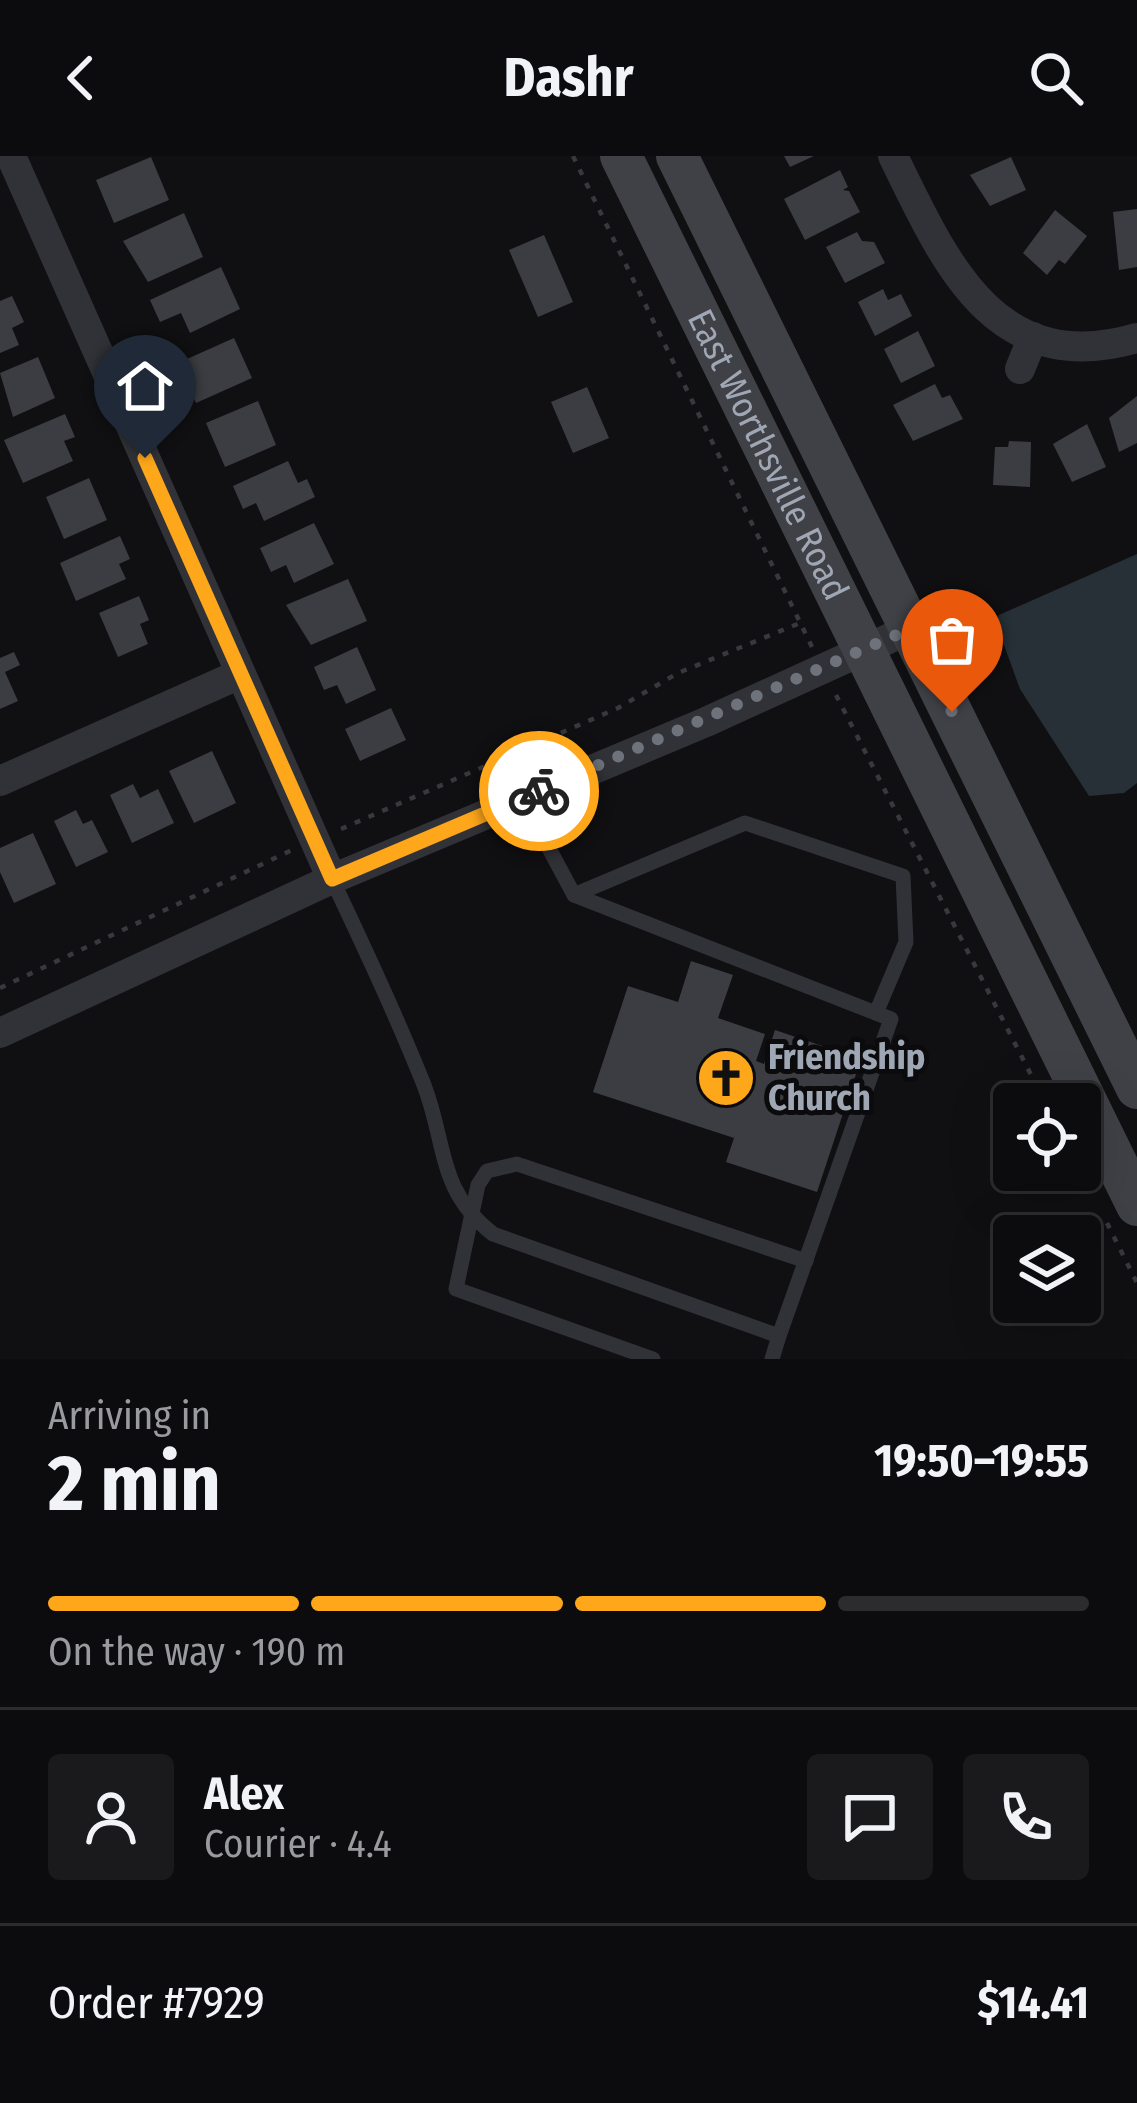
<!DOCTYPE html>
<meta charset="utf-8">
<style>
:root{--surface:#0c0c0e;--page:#1a1a1c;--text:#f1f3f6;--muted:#9a9b9e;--line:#2c2c2e;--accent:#ffa71b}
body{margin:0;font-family:"Fira Sans Condensed",sans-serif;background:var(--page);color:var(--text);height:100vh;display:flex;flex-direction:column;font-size:45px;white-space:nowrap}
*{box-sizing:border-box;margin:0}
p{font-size:39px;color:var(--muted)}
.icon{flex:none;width:66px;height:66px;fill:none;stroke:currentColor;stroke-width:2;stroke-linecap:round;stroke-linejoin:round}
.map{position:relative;height:1203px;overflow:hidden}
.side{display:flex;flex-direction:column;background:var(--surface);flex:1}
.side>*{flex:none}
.buttons{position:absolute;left:993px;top:927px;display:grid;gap:24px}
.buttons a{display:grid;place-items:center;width:108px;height:108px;border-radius:12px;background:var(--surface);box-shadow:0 12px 48px #0002,0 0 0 3px var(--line);font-size:60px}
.pin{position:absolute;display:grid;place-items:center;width:102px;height:102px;color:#fff;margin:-123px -51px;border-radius:50% 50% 50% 0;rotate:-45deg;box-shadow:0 0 12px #0007}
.pin .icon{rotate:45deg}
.courier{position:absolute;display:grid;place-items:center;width:120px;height:120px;margin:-60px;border:9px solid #ffa71b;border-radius:50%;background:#fff;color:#222;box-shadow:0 3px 15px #0007}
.head em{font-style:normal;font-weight:700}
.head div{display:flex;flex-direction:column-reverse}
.head{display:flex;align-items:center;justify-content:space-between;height:204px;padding:0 48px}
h1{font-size:78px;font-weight:700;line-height:90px}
.bar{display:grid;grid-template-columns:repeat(4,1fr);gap:18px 12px;align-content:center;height:144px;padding:0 48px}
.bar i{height:15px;border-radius:9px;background:var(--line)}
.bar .on{background:var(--accent)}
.bar p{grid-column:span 4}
.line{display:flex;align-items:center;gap:30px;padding:0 48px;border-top:3px solid var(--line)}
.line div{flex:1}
.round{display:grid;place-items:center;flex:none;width:126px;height:126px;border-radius:12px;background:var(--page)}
header{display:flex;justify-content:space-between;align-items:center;height:156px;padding:0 48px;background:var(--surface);font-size:54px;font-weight:700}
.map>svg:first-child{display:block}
.water{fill:#263036}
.building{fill:#3c3d42}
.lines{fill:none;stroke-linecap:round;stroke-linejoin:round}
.path{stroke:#37393e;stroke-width:4.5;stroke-dasharray:6 9;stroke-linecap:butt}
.service{stroke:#313237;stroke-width:15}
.minor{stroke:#313237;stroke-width:30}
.secondary{stroke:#3f4147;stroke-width:42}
.done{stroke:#6e727b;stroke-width:12;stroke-dasharray:0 21.6}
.route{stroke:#ffa71b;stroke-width:15}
.labels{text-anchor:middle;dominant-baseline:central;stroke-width:10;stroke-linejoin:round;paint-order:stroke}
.street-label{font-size:36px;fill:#a0a7b4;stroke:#0b0b0d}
.poi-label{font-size:36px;font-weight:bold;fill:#a0a7b4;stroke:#0b0b0d;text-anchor:start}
</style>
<header><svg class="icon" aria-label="back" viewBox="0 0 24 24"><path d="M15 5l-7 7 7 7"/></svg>Dashr<svg class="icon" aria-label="search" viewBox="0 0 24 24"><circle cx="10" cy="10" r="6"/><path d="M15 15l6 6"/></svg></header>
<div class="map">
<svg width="1137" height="1203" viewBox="0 0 1137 1203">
<rect width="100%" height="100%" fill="#101012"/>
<path class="water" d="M1137 398V627L1124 637 1089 640 1020 533 996 467 999 459Z"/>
<g class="building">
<path d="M784 0H814L790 11Z"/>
<path d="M151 1 169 44 114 67 96 24Z"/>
<path d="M1011 1 1026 34 990 50 970 19Z"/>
<path d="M840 14 848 31 843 34 849 35 860 56 805 84 784 43Z"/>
<path d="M1137 53V111L1119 114 1113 56Z"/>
<path d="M1055 54 1087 80 1065 108 1059 104 1047 119 1023 97Z"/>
<path d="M184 57 203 101 148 126 123 85Z"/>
<path d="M857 76 862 85 874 86 885 107 845 127 826 91Z"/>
<path d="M544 79 573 146 538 161 509 94Z"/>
<path d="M221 111 240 153 190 177 181 157 160 166 150 144Z"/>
<path d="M883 133 888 144 901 138 912 160 875 180 858 146Z"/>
<path d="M12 140 24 166 12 172 19 189 0 197V145Z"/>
<path d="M918 175 935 210 901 227 884 193Z"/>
<path d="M234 182 252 222 196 247 178 207Z"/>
<path d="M38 201 55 242 13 261 0 217Z"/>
<path d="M935 228 942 242 950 239 963 263 913 285 893 249Z"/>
<path d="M587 231 609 282 573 297 551 246Z"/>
<path d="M1137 240V287L1119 296 1109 262Z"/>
<path d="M258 245 276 289 225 311 206 267Z"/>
<path d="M65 258 75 281 64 285 73 305 23 327 4 284Z"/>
<path d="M1087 268 1106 311 1072 326 1053 288Z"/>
<path d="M1009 285 1031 286 1030 331 993 329 995 291H1008Z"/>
<path d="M288 305 298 327 307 323 315 341 264 365 256 347 243 353 233 330Z"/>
<path d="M89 322 107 364 64 383 46 341Z"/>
<path d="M314 367 334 408 294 427 286 409 271 416 260 392Z"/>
<path d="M120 380 130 403 119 408 126 423 76 445 60 407Z"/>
<path d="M348 423 367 465 311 489 286 449Z"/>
<path d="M139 440 149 464 140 468 148 488 118 501 99 457Z"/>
<path d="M357 491 376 534 346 548 337 529 324 534 314 511Z"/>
<path d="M14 496 20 509 5 516 18 545 0 553V502Z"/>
<path d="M391 552 406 584 360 605 345 573Z"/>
<path d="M212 595 236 647 194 667 169 615Z"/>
<path d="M133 628 140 642 158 633 174 667 132 687 110 639Z"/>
<path d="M76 654 83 668 92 664 108 696 76 711 54 665Z"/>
<path d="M33 677 56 728 14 747 0 716V692Z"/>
<path d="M691 805 733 819 718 862 765 878 756 905 764 908 775 874 861 903 817 1036 726 1006 734 982 593 936 628 830 678 846Z"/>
</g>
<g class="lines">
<g class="path">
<path d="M573 0 812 491"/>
<path d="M836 539 1046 948"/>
<path d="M341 673 618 552 678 517 800 467"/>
<path d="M0 832 292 694"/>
<path d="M1080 1014 1091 1036"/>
<path d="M1107 1067 1137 1127"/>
</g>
<g class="service">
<path d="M332 723C364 791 396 859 424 929 447 989 437 1034 493 1078L779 1180 891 863 574 739 522 642"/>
<path d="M574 739 745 667 903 720 906 786 876 857"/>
<path d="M653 1203 456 1133 478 1029 487 1015 517 1008 806 1105"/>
<path d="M772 1203 779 1180"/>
</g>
<g class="minor">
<path d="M11 0 332 723"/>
<path d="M893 0C944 104 994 224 1137 182"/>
<path d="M1020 213 1033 181"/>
<path d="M0 625 240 518"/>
<path d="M0 877 332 723 706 566 910 473"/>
</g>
<g class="secondary">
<path id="s1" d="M621 0 1137 1049"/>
<path d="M677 0 1137 932"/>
</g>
</g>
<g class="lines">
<path class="done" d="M539 635 910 473 952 556"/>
<path class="route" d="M145 302 332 723 539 635"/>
</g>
<defs>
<symbol id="church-disc" viewBox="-11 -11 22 22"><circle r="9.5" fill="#ffa71b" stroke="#0b0b0d"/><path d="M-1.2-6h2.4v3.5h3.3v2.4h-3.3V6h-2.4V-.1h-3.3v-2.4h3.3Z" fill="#111"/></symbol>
</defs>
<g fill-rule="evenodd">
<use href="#church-disc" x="693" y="889" width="66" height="66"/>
</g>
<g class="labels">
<g class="street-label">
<text stroke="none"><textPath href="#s1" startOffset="333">East Worthsville Road</textPath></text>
</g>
<g class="poi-label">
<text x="768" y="901">Friendship<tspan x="768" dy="41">Church</tspan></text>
</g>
</g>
</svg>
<div class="buttons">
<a><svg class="icon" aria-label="locate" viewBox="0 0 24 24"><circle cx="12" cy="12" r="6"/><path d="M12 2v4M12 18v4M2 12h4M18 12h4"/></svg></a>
<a><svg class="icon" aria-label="layers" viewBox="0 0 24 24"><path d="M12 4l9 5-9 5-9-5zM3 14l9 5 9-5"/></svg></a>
</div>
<div class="pin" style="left:952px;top:556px;background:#ea580c"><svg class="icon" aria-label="bag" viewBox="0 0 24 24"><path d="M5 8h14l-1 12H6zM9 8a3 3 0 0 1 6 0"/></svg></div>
<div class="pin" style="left:145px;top:302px;background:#1f2937"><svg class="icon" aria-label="home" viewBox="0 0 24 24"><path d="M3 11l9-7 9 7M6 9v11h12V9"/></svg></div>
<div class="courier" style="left:539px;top:635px"><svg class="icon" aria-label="bike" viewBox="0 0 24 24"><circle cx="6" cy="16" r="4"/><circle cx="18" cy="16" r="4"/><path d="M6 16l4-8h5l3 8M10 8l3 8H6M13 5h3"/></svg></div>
</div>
<section class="side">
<div class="head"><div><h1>2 min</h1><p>Arriving in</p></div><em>19:50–19:55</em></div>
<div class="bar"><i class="on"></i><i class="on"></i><i class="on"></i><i></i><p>On the way · 190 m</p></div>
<div class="line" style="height:216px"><a class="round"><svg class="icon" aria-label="person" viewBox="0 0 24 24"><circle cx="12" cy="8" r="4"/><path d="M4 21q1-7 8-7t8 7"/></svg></a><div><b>Alex</b><p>Courier · 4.4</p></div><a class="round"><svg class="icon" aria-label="chat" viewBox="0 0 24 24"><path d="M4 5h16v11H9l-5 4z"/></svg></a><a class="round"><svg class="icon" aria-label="phone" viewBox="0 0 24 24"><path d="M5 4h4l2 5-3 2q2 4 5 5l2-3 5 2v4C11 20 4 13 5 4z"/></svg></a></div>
<div class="line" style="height:156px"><div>Order #7929</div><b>$14.41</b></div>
</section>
